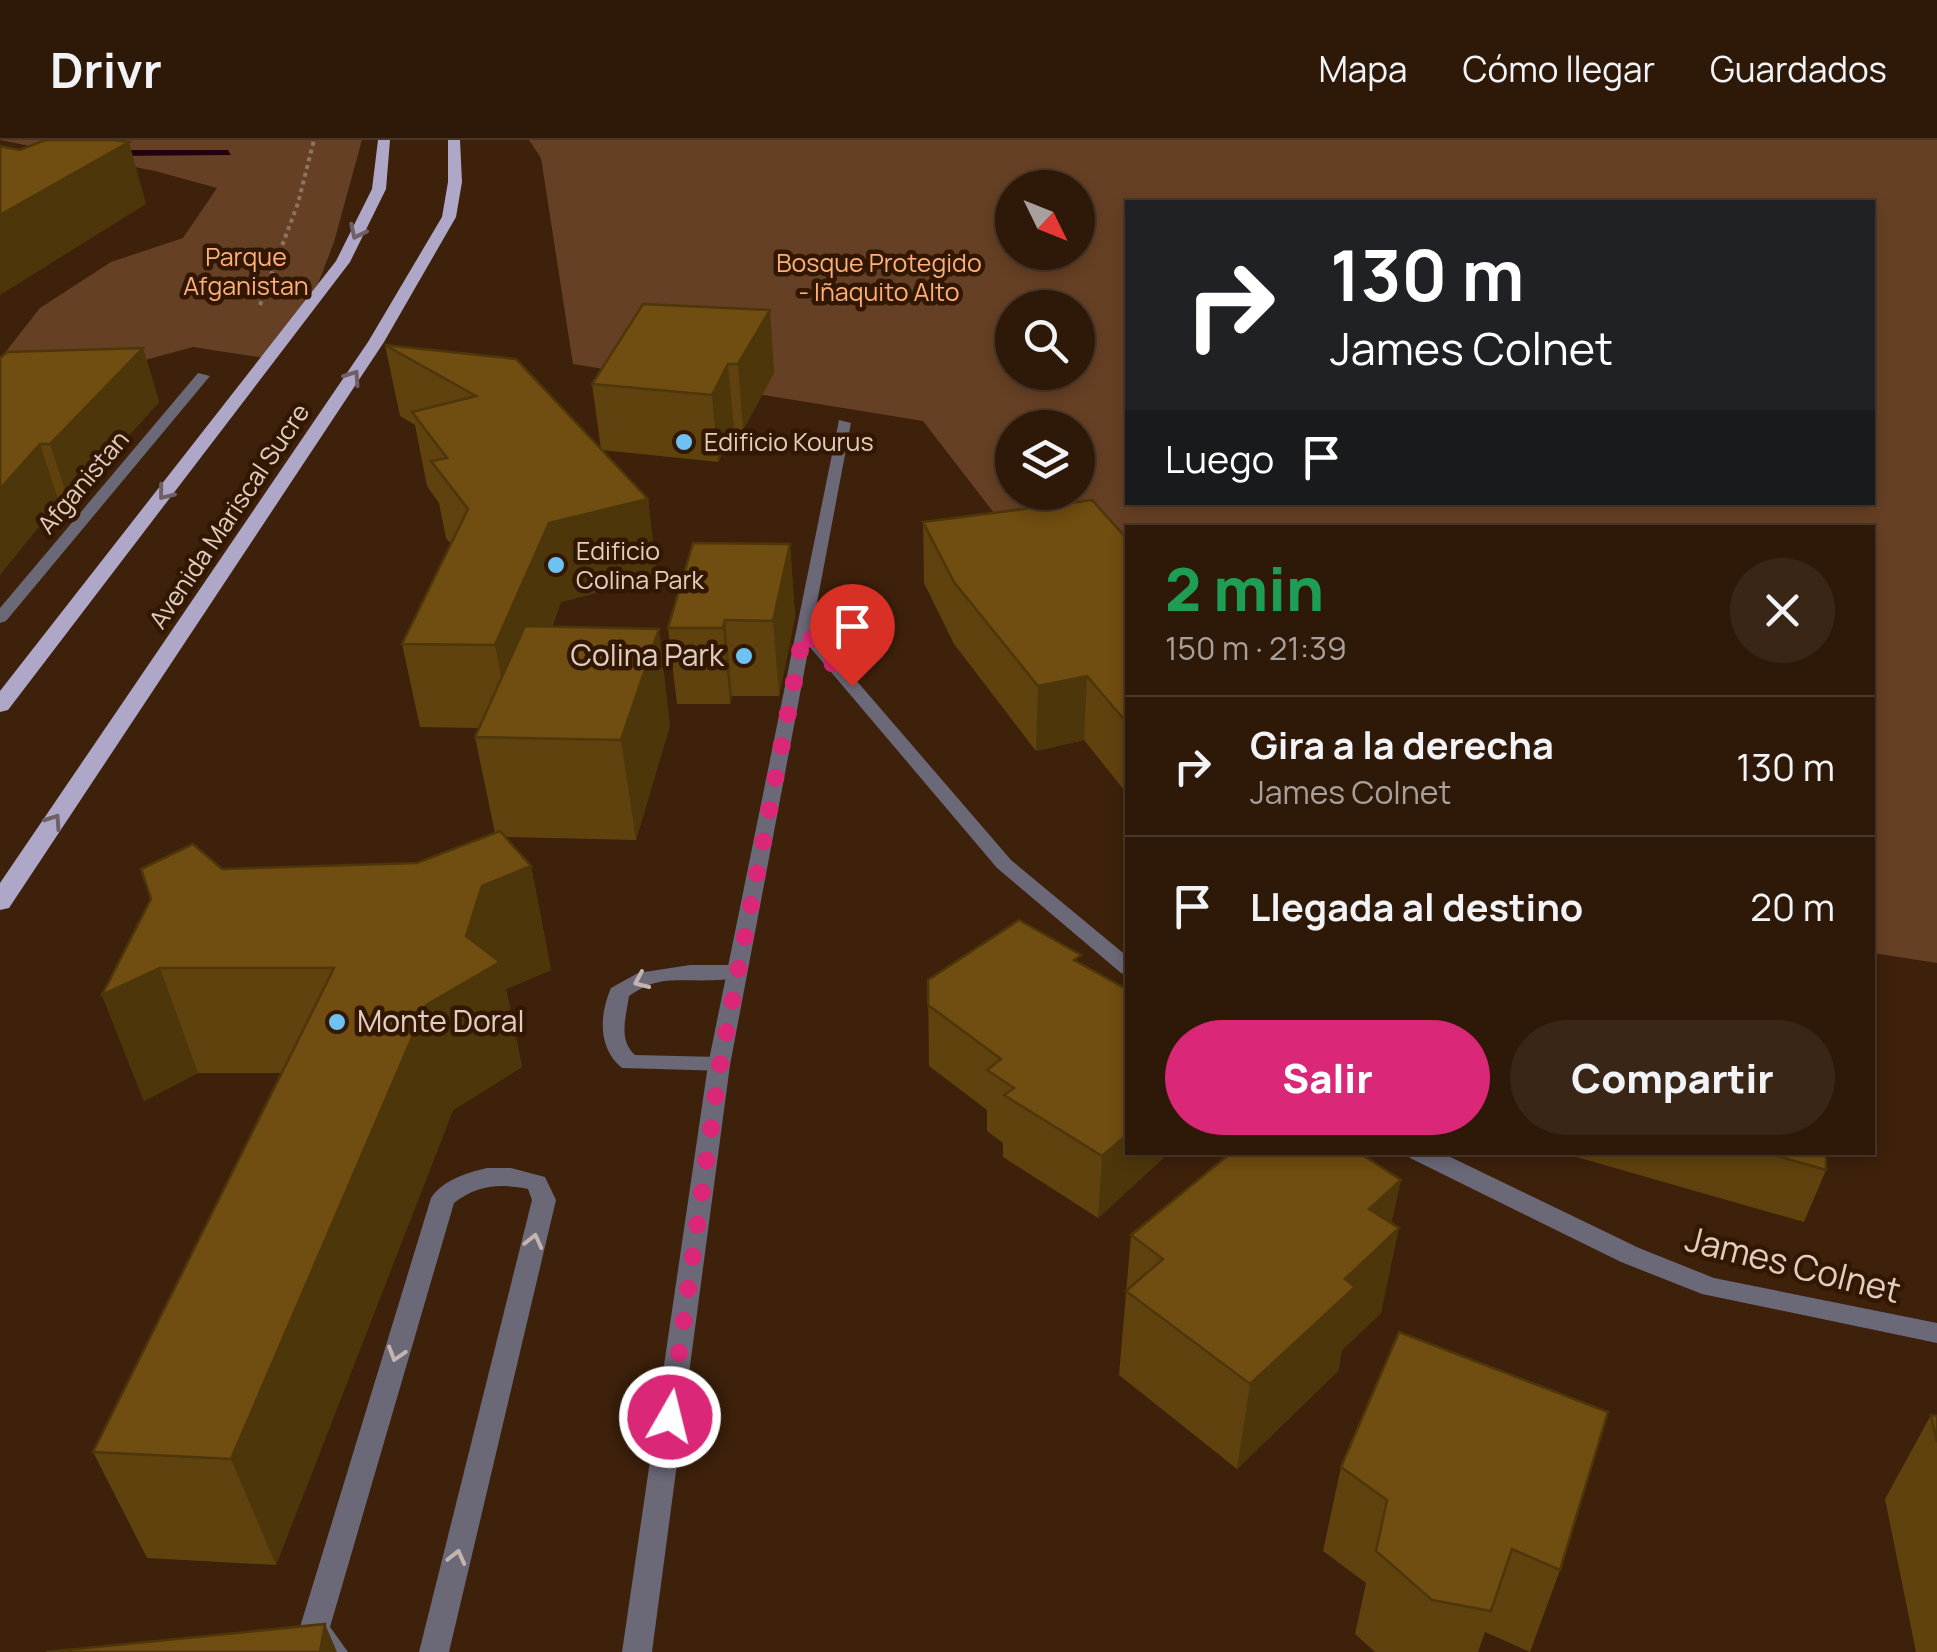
<!DOCTYPE html>
<html lang="es">
<head>
<meta charset="utf-8">
<style>
  :root { --surface:#2e1908; --page:#3a2616; --text:#f1f3f6; --muted:#a7a09c; --line:#493829; --accent:#db2777 }
  body { margin:0; font-family:Manrope,sans-serif; background:var(--page); color:var(--text); height:100vh; display:flex; flex-direction:column; font-size:38px; white-space:nowrap }
  * { box-sizing:border-box; margin:0 }
  p { font-size:32px; color:var(--muted) }
  .icon { flex:none; width:55px; height:55px; fill:none; stroke:currentColor; stroke-width:2; stroke-linecap:round; stroke-linejoin:round }
  .map { position:relative; flex:1; overflow:hidden }
  .drawer { position:absolute; left:1125px; top:385px; width:750px; height:630px; display:flex; flex-direction:column; background:var(--surface); border-radius:0px; box-shadow:0 5px 15px #0003,0 0 0 2px var(--line) }
  .drawer>* { flex:none }
  .guide { position:absolute; left:1125px; top:60px; width:750px; height:305px; border-radius:0px; box-shadow:0 5px 15px #0003,0 0 0 2px var(--line); background:#202124; color:#fff; overflow:hidden }
  .needle { width:65px; rotate:133deg }
  .controls { position:absolute; left:995px; top:30px; display:grid; gap:20px }
  .controls a { display:grid; place-items:center; width:100px; height:100px; border-radius:50%; background:var(--surface); box-shadow:0 5px 15px #0003,0 0 0 2px var(--line); font-size:50px }
  .pin { position:absolute; display:grid; place-items:center; width:85px; height:85px; color:#fff; margin:-102px -42px; border-radius:50% 50% 50% 0; rotate:-45deg; box-shadow:0 0 10px #0007 }
  .pin .icon { rotate:45deg }
  .me { position:absolute; width:110px; margin:-55px; rotate:8deg; stroke-linejoin:round; filter:drop-shadow(0 0 8px #0008) }
  .turn { display:flex; align-items:center; gap:35px; height:210px; padding:0 40px; font-size:45px }
  .turn .icon { width:130px; height:130px; stroke-width:2.5 }
  .turn b { display:block; font-size:70px; line-height:85px }
  .then { display:flex; align-items:center; height:95px; padding:0 40px; background:#0003; gap:20px; font-size:38px }
  .round { display:grid; place-items:center; flex:none; width:105px; height:105px; border-radius:52px; background:var(--page) }
  .summary { display:flex; align-items:center; justify-content:space-between; height:170px; padding:0 40px }
  h1 { font-size:60px; font-weight:800; line-height:75px; color:#1e9e55 }
  .primary-button { display:flex; gap:20px; margin-top:auto; padding:20px 40px }
  .primary-button a { flex:1; height:115px; border-radius:60px; background:var(--accent); color:#fff; font-size:40px; font-weight:800; line-height:115px; text-align:center }
  .primary-button a+a { background:var(--page); color:var(--text) }
  ul { padding:0; list-style:none }
  li { display:flex; align-items:center; gap:30px; height:140px; padding:0 40px; border-top:2px solid var(--line) }
  li div { flex:1 }
  li b { display:block; font-size:38px }
  li em { font-style:normal }
  header { display:flex; align-items:center; gap:60px; box-sizing:border-box; height:140px; padding:0 50px; background:var(--surface); border-bottom:2px solid var(--line) }
  header strong { font-size:48px }
  nav { display:flex; gap:55px; margin-inline-start:auto; font-size:35px }
  .map>svg:first-child { display:block }
  .green { fill:#664024; fill-rule:evenodd }
  .lines { fill:none; stroke-linecap:round; stroke-linejoin:round }
  .stream { fill:#22000f; fill-rule:evenodd }
  .path { stroke:#8c7462; stroke-width:4; stroke-dasharray:4 4; stroke-linecap:butt }
  .service { fill:#6b6878; fill-rule:evenodd }
  .minor { fill:#6b6878; fill-rule:evenodd }
  .primary { fill:#aea7c7; fill-rule:evenodd }
  .wall { fill:#60420e }
  .shaded-wall { fill:#4e360b }
  .building { fill:#704d10; stroke:#4e360b; stroke-width:2.5 }
  .oneway { stroke:#705f65 }
  .oneway2 { stroke:#c4b4af }
  .route { stroke:#db2777; stroke-width:18; stroke-dasharray:0 32.4 }
  .poi-dot { fill:#6dc2f3; stroke:#321703; stroke-width:4 }
  .labels { text-anchor:middle; stroke-width:9; stroke-linejoin:round; paint-order:stroke }
  .far-park-label { font-size:25px; fill:#ffb079; stroke:#321703 }
  .far-poi-label { font-size:25px; fill:#e1cec1; stroke:#321703; text-anchor:start }
  .far-street-label { font-size:25px; fill:#e1cec1; stroke:#321703 }
  .poi-label { font-size:30px; fill:#e1cec1; stroke:#321703; text-anchor:end }
  .near-street-label { font-size:35px; fill:#e1cec1; stroke:#321703 }
</style>
</head>
<body>
<header>
<strong>Drivr</strong>
<nav><a>Mapa</a><a>Cómo llegar</a><a>Guardados</a></nav>
</header>
<div class="map">
<svg width="1937" height="1512" viewBox="0 0 1937 1512">
  <rect width="100%" height="100%" fill="#3d210b"/>
  <path class="green" d="M0 0H362L334 102 308 170 265 218 193 207 112 229 0 219 40 168 111 122 183 98 217 48 155 31Z
    M529 0H1937V823L1873 813 1872 388H1128L1127 469 1042 435 923 281 573 224 541 18ZM1012 48H1078V112H1012ZM1128 62H1872V362H1128ZM1012 168H1078V232H1012ZM1012 288H1078V352H1012Z"/>
  <g class="lines">
    <path class="stream" d="M228 10 231 15 108 16 104 13 108 10Z"/>
    <path class="path" d="M260 165 298 63 314 0"/>
    <path class="service" d="M690 825H736L747 832C733 846 681 837 659 842 648 844 638 850 629 856 626 877 618 900 635 915L719 917 727 919 730 925 727 931 622 928C598 909 599 875 611 848L638 833Z
      M487 1028H511L545 1037 556 1060 449 1512H419L532 1060 528 1049C499 1043 477 1045 454 1063L330 1487 348 1512H310L300 1487 431 1058C443 1040 466 1033 487 1028Z"/>
    <path class="minor" d="M198 233 210 236 6 481 0 483V468Z
      M839 280 851 283 812 489 1011 720 1128 817V835L1121 833 997 728 809 506 730 925 652 1512H622L708 925Z
      M1407 1012H1440L1639 1108 1714 1138 1937 1183V1203L1702 1154 1621 1122 1410 1018Z"/>
    <path class="primary" d="M378 0H390L386 49 350 122 8 570 0 572V551L336 121 372 49Z
      M448 0H460L462 42 456 77 384 202 9 768 0 770V743L368 202 442 77 448 42Z"/>
  </g>
  <path class="wall" d="M770 170 774 233 743 290 734 289 718 322 602 310 648 359 657 437 561 462 552 487 670 585 636 700 505 697 531 726 551 830 506 849 522 927 453 970 276 1425 147 1418 93 1312 281 933H198L144 961 102 855 222 729 417 723 495 693 475 597 479 588 420 587 402 504 451 404 446 398 439 363 427 346 415 285 400 276 385 205 601 309 592 244Z
    M143 208 159 262 69 362H59L0 218Z
    M923 382 1128 400V655L1084 600 1036 611 954 504 924 443Z
    M790 404 795 477 779 556H732L730 564H677L668 488Z
    M1081 824 1128 1012H1170L1098 1078 1003 1017V1003L987 991V970L929 926 928 840Z
    M1559 1012H1826V1030L1804 1082Z
    M1392 1083 1381 1173 1342 1210 1338 1231 1237 1329 1119 1235 1131 1095Z
    M1931 1275 1937 1276V1512H1916L1885 1359Z
    M1341 1327 1560 1430 1530 1512 1485 1492 1478 1512H1375L1355 1494 1366 1443 1323 1411Z"/>
  <path class="shaded-wall" d="M129 2 146 64 0 155V75Z
    M770 170 774 233 743 290 738 224Z
    M143 208 159 262 69 362 50 304Z
    M728 224 734 289 718 322 712 255Z
    M40 304 59 362 0 435V349Z
    M648 359 657 437 561 462 511 588 495 505 549 383Z
    M790 404 795 477 779 556 773 481Z
    M725 480 732 556 730 564 723 488Z
    M659 489 670 585 636 700 621 600Z
    M1087 536 1084 600 1036 611 1038 546Z
    M531 726 551 830 506 849 522 927 453 970 276 1425 231 1319 426 865 466 796 482 746Z
    M160 828 198 933 144 961 102 855Z
    M1128 994V1012H1170L1098 1078 1102 1016Z
    M1401 1040 1388 1099 1399 1088 1381 1173 1342 1210 1338 1231 1237 1329 1250 1244 1345 1139 1369 1069Z
    M325 1484 337 1512H320Z"/>
  <path class="building" d="M45 0H114L129 2 0 75V6L20 10Z
    M643 164 770 170 738 224H728L712 255 592 244Z
    M385 205 516 219 648 359 549 383 495 505 402 504 468 369 431 321 447 318 412 272 476 256Z
    M143 208 50 304H40L0 349V218L7 212Z
    M1092 360 1128 400V584L1087 536 1038 546 954 442 923 382Z
    M693 403 790 404 773 481 725 480 723 488H668Z
    M525 486 659 489 621 600 475 597Z
    M500 691 531 726 482 746 466 796 500 822 426 865 231 1319 93 1312 334 828H160L102 855 151 759 141 729 193 704 222 729 417 723Z
    M1019 780 1081 815 1074 820 1128 850V994L1102 1016 1004 955 1014 948 987 930 1001 919 928 865V840Z
    M1232 1012H1358L1401 1040 1369 1069 1399 1088 1345 1139 1355 1147 1250 1244 1126 1151 1163 1119 1131 1095Z
    M1763 1012H1826V1030Z
    M1399 1192 1608 1272 1560 1430 1512 1409 1491 1471 1432 1460 1376 1411 1387 1360 1341 1327Z
    M1931 1275 1937 1276V1302Z
    M325 1484 320 1512H46Z"/>
  <defs><path id="oneway-chevron" d="M-2-3.5L2.5 0L-2 3.5" fill="none" stroke-width="1.6" stroke-linecap="round" stroke-linejoin="round" transform="scale(2.5)"/></defs>
  <g class="oneway">
    <use href="#oneway-chevron" transform="translate(357 92) rotate(116)"/>
    <use href="#oneway-chevron" transform="translate(353 237) rotate(-56)"/>
    <use href="#oneway-chevron" transform="translate(165 353) rotate(128)"/>
    <use href="#oneway-chevron" transform="translate(54 681) rotate(-56)"/>
  </g>
  <g class="oneway2">
    <use href="#oneway-chevron" transform="translate(641 841) rotate(156)"/>
    <use href="#oneway-chevron" transform="translate(534 1101) rotate(-76)"/>
    <use href="#oneway-chevron" transform="translate(396 1214) rotate(107)"/>
    <use href="#oneway-chevron" transform="translate(457 1417) rotate(-76)"/>
  </g>
  <g class="lines">
    <path class="route" d="M670 1277 720 925 804 490 852 546"/>
  </g>
  <g class="poi-dot">
    <circle cx="684" cy="302" r="10"/>
    <circle cx="556" cy="425" r="10"/>
    <circle cx="744" cy="516" r="10"/>
    <circle cx="337" cy="882" r="10"/>
  </g>
  <g class="labels">
    <g class="far-park-label">
      <text x="246" y="126">Parque<tspan x="246" dy="29">Afganistan</tspan></text>
      <text x="879" y="132">Bosque Protegido<tspan x="879" dy="29">- Iñaquito Alto</tspan></text>
    </g>
    <g class="far-poi-label">
      <text x="704" y="311">Edificio Kourus</text>
      <text x="576" y="420">Edificio<tspan x="576" dy="29">Colina Park</tspan></text>
    </g>
    <g class="far-street-label">
      <text transform="translate(83 342) rotate(-50)" y="9">Afganistan</text>
      <text transform="translate(229 376) rotate(-56)" y="9">Avenida Mariscal Sucre</text>
    </g>
    <g class="poi-label">
      <text x="724" y="526">Colina Park</text>
      <text x="357" y="892" text-anchor="start">Monte Doral</text>
    </g>
    <g class="near-street-label">
      <text transform="translate(1793 1125) rotate(14)" y="12">James Colnet</text>
    </g>
  </g>
</svg>
<div class="controls">
<a><svg class="needle" viewBox="-14 -14 28 28"><path d="M0-13l5 13h-10z" fill="#e53935"/><path d="M0 13l5-13h-10z" fill="#a7a09c"/></svg></a>
<a><svg class="icon" aria-label="search" viewBox="0 0 24 24"><circle cx="10" cy="10" r="6"/><path d="M15 15l6 6"/></svg></a>
<a><svg class="icon" aria-label="layers" viewBox="0 0 24 24"><path d="M12 4l9 5-9 5-9-5zM3 14l9 5 9-5"/></svg></a>
</div>
<div class="pin" style="left:852px;top:546px;background:#d93025"><svg class="icon" aria-label="arrive" viewBox="0 0 24 24"><path d="M6 21V4h12l-3 4 3 4H6"/></svg></div>
<svg class="me" style="left:670px;top:1277px" viewBox="-20 -20 40 40"><circle r="17" fill="#db2777" stroke="#fff" stroke-width="3"/><path d="M0-11L8 9 0 5-8 9z" fill="#fff"/></svg>
<div class="guide">
<div class="turn"><svg class="icon" aria-label="right" viewBox="0 0 24 24"><path d="M7 20v-9h11M14 6l5 5-5 5"/></svg><div><b>130 m</b>James Colnet</div></div>
<div class="then">Luego<svg class="icon" aria-label="arrive" viewBox="0 0 24 24"><path d="M6 21V4h12l-3 4 3 4H6"/></svg></div>
</div>
<section class="drawer">
<div class="summary"><div><h1>2 min</h1><p>150 m · 21:39</p></div><a class="round"><svg class="icon" aria-label="close" viewBox="0 0 24 24"><path d="M6 6l12 12M18 6L6 18"/></svg></a></div>
<ul>
<li><svg class="icon" aria-label="right" viewBox="0 0 24 24"><path d="M7 20v-9h11M14 6l5 5-5 5"/></svg><div><b>Gira a la derecha</b><p>James Colnet</p></div><em>130 m</em></li>
<li><svg class="icon" aria-label="arrive" viewBox="0 0 24 24"><path d="M6 21V4h12l-3 4 3 4H6"/></svg><div><b>Llegada al destino</b></div><em>20 m</em></li>
</ul>
<div class="primary-button"><a>Salir</a><a>Compartir</a></div>
</section>
</div>
</body>
</html>
